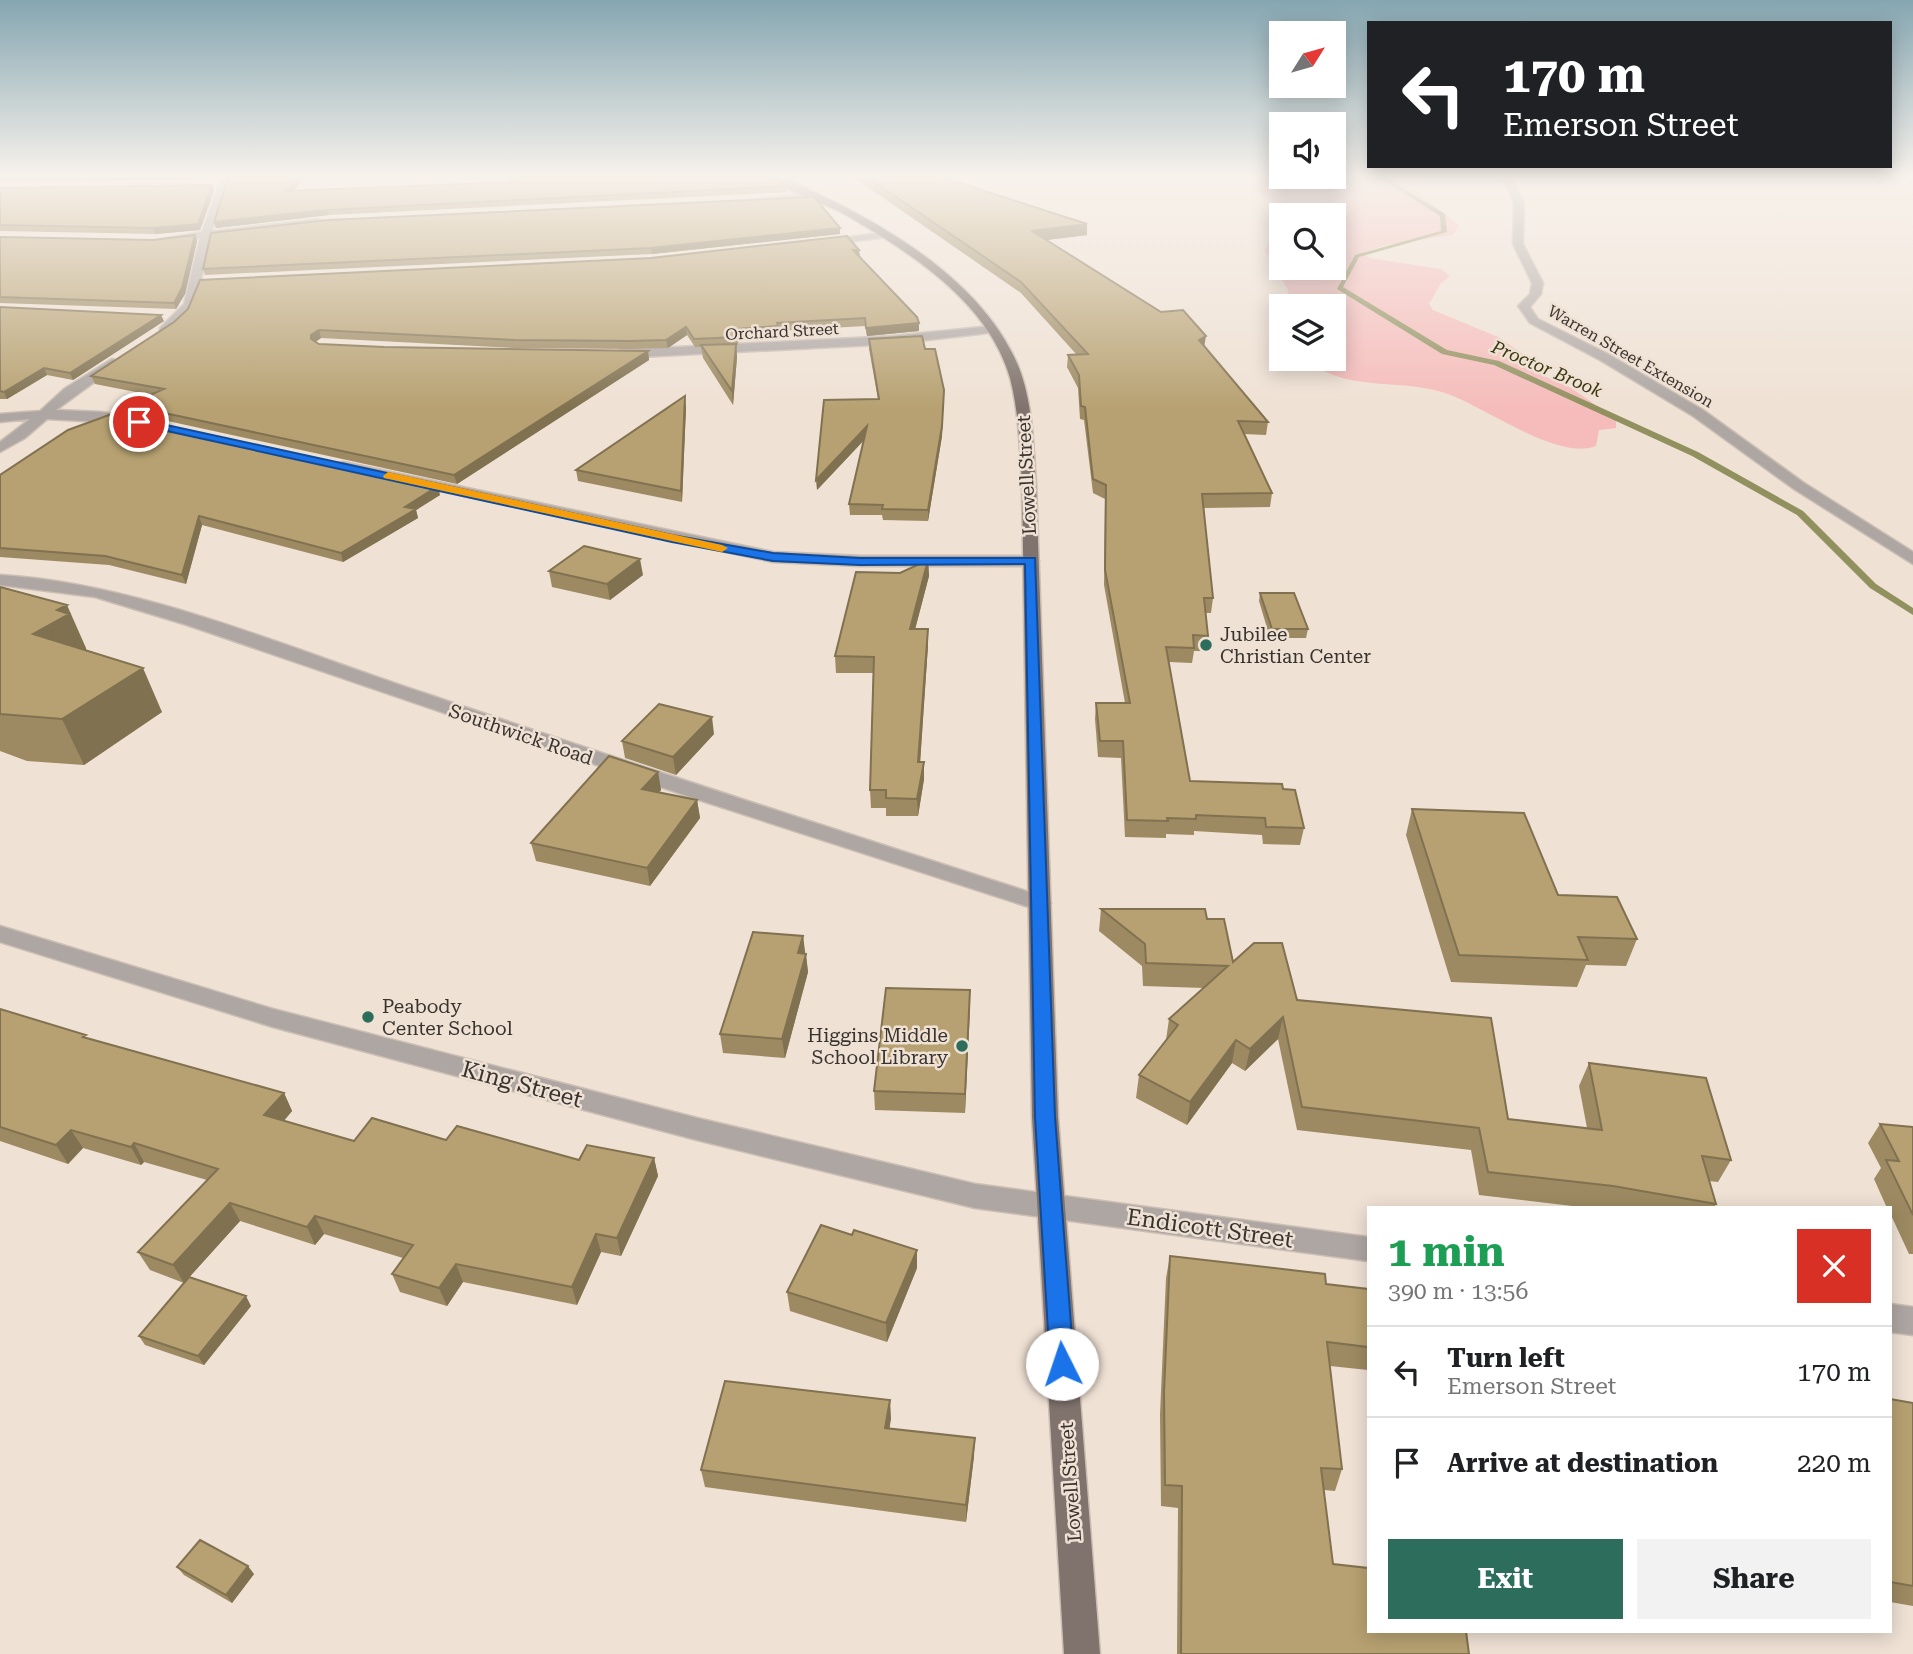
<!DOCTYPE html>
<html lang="en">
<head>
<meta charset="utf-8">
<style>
  :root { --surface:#fff; --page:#f2f2f2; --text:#202124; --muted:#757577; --line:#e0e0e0; --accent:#2c6d5c }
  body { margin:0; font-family:"Roboto Serif",serif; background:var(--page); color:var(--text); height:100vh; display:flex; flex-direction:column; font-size:26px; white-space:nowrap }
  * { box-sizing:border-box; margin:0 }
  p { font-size:23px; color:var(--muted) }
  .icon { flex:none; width:38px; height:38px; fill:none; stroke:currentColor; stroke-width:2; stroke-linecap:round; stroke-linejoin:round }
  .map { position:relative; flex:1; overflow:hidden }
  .drawer { position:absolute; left:1367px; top:1206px; width:525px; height:427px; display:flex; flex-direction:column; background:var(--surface); border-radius:0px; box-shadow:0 4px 18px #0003 }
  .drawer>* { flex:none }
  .top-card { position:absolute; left:1367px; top:21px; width:525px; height:147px; border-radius:0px; box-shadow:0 4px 18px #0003; background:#202124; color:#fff; overflow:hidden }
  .needle { width:46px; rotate:53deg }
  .fabs { position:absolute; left:1269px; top:21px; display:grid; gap:14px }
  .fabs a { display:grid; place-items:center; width:77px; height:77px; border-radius:0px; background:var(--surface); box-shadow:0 4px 18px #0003; font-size:35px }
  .pin { position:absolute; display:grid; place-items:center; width:60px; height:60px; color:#fff; margin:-30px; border:4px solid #fff; border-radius:50%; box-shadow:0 2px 7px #0007 }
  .me { position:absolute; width:77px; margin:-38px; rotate:356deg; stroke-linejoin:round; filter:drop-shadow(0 0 5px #0008) }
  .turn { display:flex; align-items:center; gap:24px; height:147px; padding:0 21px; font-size:32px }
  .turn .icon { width:91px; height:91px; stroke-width:2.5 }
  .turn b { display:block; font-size:49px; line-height:60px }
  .round { display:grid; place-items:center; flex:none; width:74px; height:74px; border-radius:0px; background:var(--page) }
  .overview { display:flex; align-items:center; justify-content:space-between; height:119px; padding:0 21px }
  h1 { font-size:42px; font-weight:700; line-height:52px; color:#1e9e55 }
  .cta { display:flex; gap:14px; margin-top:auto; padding:14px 21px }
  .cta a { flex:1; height:80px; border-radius:0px; background:var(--accent); color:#fff; font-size:28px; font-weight:700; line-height:80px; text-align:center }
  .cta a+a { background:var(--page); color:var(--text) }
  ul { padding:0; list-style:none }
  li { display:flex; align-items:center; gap:21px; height:91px; padding:0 21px; border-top:2px solid var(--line) }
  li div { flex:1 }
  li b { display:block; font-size:26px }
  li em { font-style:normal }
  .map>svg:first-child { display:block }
  .green { fill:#f5bcbb; fill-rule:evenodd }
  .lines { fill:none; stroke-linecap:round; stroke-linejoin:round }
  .stream { fill:#91905f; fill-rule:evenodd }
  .minor-casing { stroke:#cbbeb3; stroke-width:3 }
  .major-casing { stroke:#cbbeb3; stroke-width:3 }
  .minor { fill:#aea6a3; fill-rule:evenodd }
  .major { fill:#80726d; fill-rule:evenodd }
  .wall { fill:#9d8a62 }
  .shaded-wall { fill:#807150 }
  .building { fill:#b7a172; stroke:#807150; stroke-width:2 }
  .route { fill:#1a73e8; stroke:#114b97; stroke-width:2 }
  .slow { fill:#f59e0b }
  .poi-dot { fill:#2c6d5c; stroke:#efe1d4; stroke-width:2.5 }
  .labels { text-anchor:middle; stroke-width:5; stroke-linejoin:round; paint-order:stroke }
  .far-street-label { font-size:16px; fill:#39332f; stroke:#efe1d4 }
  .far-water-label { font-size:18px; font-style:italic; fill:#38370e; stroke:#efe1d4 }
  .street-label { font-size:19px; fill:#39332f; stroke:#efe1d4 }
  .poi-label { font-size:19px; fill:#39332f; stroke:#efe1d4; text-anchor:start }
  .near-street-label { font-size:23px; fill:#39332f; stroke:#efe1d4 }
</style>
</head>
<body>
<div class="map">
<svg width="1913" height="1654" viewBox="0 0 1913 1654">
  <rect width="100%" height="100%" fill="#efe1d4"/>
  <path class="green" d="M1263 177H1389L1419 192 1459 226 1453 235 1386 245 1364 252 1369 258 1441 269 1450 276 1441 283 1429 304 1433 310 1498 337 1532 360 1544 376 1571 388 1616 419V428L1599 430 1596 446C1558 461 1485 407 1448 394 1403 378 1354 392 1313 365L1315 359H1334V306H1290L1288 290 1265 251 1280 214 1276 203 1257 192 1249 184ZM1281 215H1334V268H1281Z"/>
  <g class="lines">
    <path class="stream" d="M1378 177H1385L1445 214 1447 232 1359 257 1343 287 1447 350 1499 361 1698 452 1803 511 1876 584 1913 608V615L1870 588 1797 515 1692 456 1494 365 1442 354 1337 289 1355 255 1441 231 1440 216Z"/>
    <defs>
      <path id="minor" d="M222 177H230L212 231 319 219 324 222 211 237 195 305 168 334H160V328L184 304 200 238 167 242 162 239 202 232Z
        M1503 177H1511L1524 204 1523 244 1543 283 1541 294 1530 307 1538 319 1608 354 1703 410 1804 483 1913 552V564L1794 489 1693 416 1600 360 1530 323 1518 306 1530 294 1532 283 1513 244 1514 204Z
        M814 193 817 198 739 205 734 202Z
        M885 232 889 237 821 245 816 242Z
        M992 326 998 330 996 332 893 344 620 358 614 354 620 350 893 336Z
        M112 359 122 362 56 410 101 412 139 418V424L47 419 25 438 0 452V442L30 419 0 422V414L40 411 64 389Z
        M343 462 773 552 860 556H1031L1039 561 1031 566H860L773 562 338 469V463Z
        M0 575C139 583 291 649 424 693 631 764 839 831 1048 898L1051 903 1048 908H1032L693 798 187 625 95 597 0 585Z
        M0 926 273 1009 697 1118 975 1184 1368 1237V1261L975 1208 697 1140 273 1027 0 942Z
        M1890 1304 1913 1307V1335L1890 1332Z"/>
      <path id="major" d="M768 177C789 177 808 189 827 198 900 234 983 286 1017 363 1033 400 1033 444 1036 484L1058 1117 1100 1654H1064L1032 1117 1022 484C1020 449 1019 413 1010 378 988 301 909 252 844 214 820 201 788 193 768 177Z"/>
    </defs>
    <use href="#minor" class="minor-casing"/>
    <use href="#major" class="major-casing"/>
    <use href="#minor" class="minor"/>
    <use href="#major" class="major"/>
  </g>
  <path class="wall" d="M0 177H219L218 179 0 182Z
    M507 177H772L787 186V192L329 215 216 228 214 222 294 191 512 182Z
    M778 177H793L794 179Z
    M853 177H941L1087 224V235L1046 240 1205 347 1268 422 1266 435 1244 434 1272 493 1270 507 1204 508 1213 598 1211 613H1205L1208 636 1206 651H1194L1192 663 1169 662 1190 781 1283 789 1304 828 1300 845 1263 844 1262 835 1194 831V835L1166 834V838L1125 837 1121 758 1098 757 1095 719 1096 703H1125L1104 585 1105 499 1093 493 1084 420 1080 419 1078 388 1067 367 1068 355H1077L1021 293Z
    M212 185 214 191 200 230 155 234 0 231V188Z
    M840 234 652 254 205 275 203 269Z
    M195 235 197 241 185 294 176 309 0 303V237L153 240Z
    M859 250V257L919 323V331L867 336 865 326 778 331V334L739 337 738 345H736L737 357 733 405 703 358 701 347H695L687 335 668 348 632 349 515 348 321 338 315 342 319 344 384 347 648 351 649 360 457 484 131 413 127 405 151 395 95 384 91 376 174 322Z
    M0 307 164 321 73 380 47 375 7 399H0Z
    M869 339 925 349 944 390 942 436 928 521 883 520 882 515H850L849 504 864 440 817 490 878 399 869 349Z
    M686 407 682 502 578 481 576 470Z
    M0 475 440 495 416 510 418 518 343 562 202 525 186 584 109 565 0 557Z
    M928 560 929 576 915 629 928 645 920 762 924 779 918 816H886V808H871L870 790 873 673H836L835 656 900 573Z
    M549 571 643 575 610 600 552 587Z
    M0 587 86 648V650L162 712 84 765 27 761 0 751Z
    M1260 593 1308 629 1306 638H1270L1259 601Z
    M714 734 676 775 625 758 622 741Z
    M658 772 661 790 658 793 697 800 700 818 650 886 536 861 531 843Z
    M1412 809 1558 895 1637 939 1626 966 1586 965 1577 987 1451 982 1406 835Z
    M1101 909 1207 919 1233 962 1508 1119 1587 1128 1579 1086 1589 1063 1731 1160 1718 1182 1709 1181 1716 1204 1714 1208H1589L1479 1195 1471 1150 1297 1130 1278 1039 1245 1071 1232 1063 1187 1125 1136 1098 1139 1075 1166 1040 1169 1019 1204 988 1143 986 1142 966 1099 931Z
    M803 936 808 972 785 1058 723 1053 720 1034Z
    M970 990 965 1113 875 1110 874 1091Z
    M0 1009 87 1038 284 1093 292 1111 284 1121 354 1141 446 1140 579 1160 654 1158 658 1176 621 1256 601 1252 577 1305 463 1282 447 1306 400 1292 392 1274 403 1258 324 1234 315 1245 240 1221 184 1283 150 1270 138 1252 207 1180 144 1162 141 1165 83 1148 68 1164 0 1141Z
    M1880 1124 1913 1127V1254H1909L1890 1213V1208H1887L1874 1179 1881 1168 1868 1143Z
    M1170 1256 1326 1284 1368 1289V1370L1330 1366 1342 1469 1335 1491 1324 1490 1333 1564 1469 1654H1177L1178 1508 1161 1506 1160 1414 1166 1278Z
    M917 1268 887 1342 790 1311 787 1292Z
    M251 1306 204 1365 145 1345 139 1336Z
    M1890 1399 1913 1403V1606L1890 1602Z
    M891 1418 889 1428 974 1456 966 1522 705 1487 701 1470Z
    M177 1567 254 1574 232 1603 184 1575Z"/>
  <path class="shaded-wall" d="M300 177H307L289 196 287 191Z
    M212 185 214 191 200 230 155 234 153 228Z
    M327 210 329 215 216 228 214 222Z
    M1087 224V235L1031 242 1032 231Z
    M840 228V234L652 254 651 248Z
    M195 235 197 241 185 294 176 309 174 303Z
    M853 250H859L860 257 853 258Z
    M161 315 164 321 73 380 70 373Z
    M919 323V331L867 336 866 328Z
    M686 327 687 335 668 348 666 340Z
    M319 330 321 338 314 343 311 339V335Z
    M1206 336 1204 348 1199 340Z
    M736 344 737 357 733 405 732 391Z
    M648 351 649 360 457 484 454 475Z
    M44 368 47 375 7 399 4 392Z
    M944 390 942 436 928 521V510Z
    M685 396 686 407 682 502 681 491Z
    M867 426 868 436 817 490 816 480Z
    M438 486 440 495 416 510 418 518 343 562 341 553 405 507Z
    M199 516 202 525 186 584 182 575Z
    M640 559 643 575 610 600 607 584Z
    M928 560 929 576 911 645 910 629Z
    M67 605 86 648V649L89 657 33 634 57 610Z
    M928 629V645L919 779 918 762Z
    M143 668 162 712 84 765 62 719Z
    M712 717 714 734 676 775 673 757Z
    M924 762V779L918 816 917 799Z
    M658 772 661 790 645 807 642 789Z
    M697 800 700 818 650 886 647 868Z
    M803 936 805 955 798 953Z
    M806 954 808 972 785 1058 782 1039Z
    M970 990V1009L965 1113V1094Z
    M1283 1017 1278 1039 1245 1071 1250 1049Z
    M1236 1040 1232 1063 1187 1125 1190 1102Z
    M284 1093 292 1111 273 1133 264 1115Z
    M71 1130 83 1148 68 1164 56 1145Z
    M134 1143 144 1162 141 1165 131 1147Z
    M654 1158 658 1176 621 1256 617 1238Z
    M230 1203 240 1221 184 1283 173 1265Z
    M315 1216 324 1234 315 1245 307 1227Z
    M596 1234 601 1252 577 1305 572 1287Z
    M917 1250V1268L887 1342 886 1323Z
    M456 1264 463 1282 447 1306 439 1288Z
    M246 1296 251 1306 204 1365 198 1356Z
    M890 1400 891 1418 887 1446 885 1428Z
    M975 1438 974 1456 966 1522V1505Z
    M248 1566 254 1574 232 1603 226 1595Z"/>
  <path class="building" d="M229 177H300L287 191 516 182 511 177H772L787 186 327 210 214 222Z
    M867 177H941L1087 224 1032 231 1161 312 1183 310 1206 336 1199 340 1268 422 1238 421 1272 493 1202 494 1213 598H1204L1208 636 1193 635 1194 648 1166 647 1190 781 1282 784 1283 789 1295 790 1304 828 1266 827 1265 818 1196 815V819L1167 818 1168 821 1127 820 1123 741H1100L1096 703H1130L1105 570 1106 485 1093 479 1085 407 1081 406 1079 375 1068 355 1088 354 1021 282Z
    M212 185 198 224 153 228 0 225V188Z
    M814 197 840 228 651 248 203 269 211 233 328 220Z
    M195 235 182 288 174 303 0 297V237L153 240Z
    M847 236 859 250H853L917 317 919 323 866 328 865 318 777 323 778 326 738 329V337L694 339 686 327 666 340 630 341 514 340 319 330 311 335V339L319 344 384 347 648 351 454 475 127 405 164 389 91 376 174 322 188 309 200 280 651 258Z
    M0 307 161 315 70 373 44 368 4 392 0 391Z
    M922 336 925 349H935L944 390 942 426 928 510 882 509 883 505 849 504 867 426 816 480 824 400 879 399 869 339Z
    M736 344 732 391 701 345Z
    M685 396 681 491 576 470Z
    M109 415 438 486 405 507 416 509 341 553 199 516 182 575 105 556 0 548V475L68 430Z
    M584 546 640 559 607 584 549 571Z
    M928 560 910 629H928L918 762H924L917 799 886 798V790H870L874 657 835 656 856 572 900 573Z
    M0 587 67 605 57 610 69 614 33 634 143 668 62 719 0 714Z
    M1260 593H1294L1308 629H1272Z
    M659 704 712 717 673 757 622 741Z
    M609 756 658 772 642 789 697 800 647 868 531 843Z
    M1412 809 1524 813 1558 895 1617 897 1637 939 1578 937 1588 960 1459 955Z
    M1101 909H1205L1207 919H1224L1233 962 1254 943H1282L1297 1000 1491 1018 1508 1119 1602 1130 1589 1063 1706 1078 1731 1160 1702 1156 1716 1204 1613 1186 1488 1172 1479 1128 1302 1107 1283 1017 1250 1049 1236 1040 1190 1102 1139 1075 1178 1025 1169 1019 1228 966 1146 963 1145 944Z
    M753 932 803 936 798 953 806 954 782 1039 720 1034Z
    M886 988 970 990 965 1094 874 1091Z
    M0 1009 86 1035 83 1037 284 1093 264 1115 354 1141 372 1118 446 1140 457 1126 579 1160 587 1145 654 1158 617 1238 596 1234 572 1287 456 1264 439 1288 392 1274 413 1245 315 1216 307 1227 230 1203 173 1265 138 1252 218 1169 134 1143 131 1147 71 1130 56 1145 0 1127Z
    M1880 1124 1913 1127V1215L1886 1160 1899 1161Z
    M821 1225 852 1235 854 1230 917 1250 886 1323 787 1292Z
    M1170 1256 1325 1274 1326 1284 1368 1289V1347L1327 1342 1342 1469 1321 1468 1333 1564 1368 1568V1631H1466L1469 1654H1181L1182 1486 1165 1485 1164 1392Z
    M189 1277 246 1296 198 1356 139 1336Z
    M725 1381 890 1400 885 1428 975 1438 966 1505 701 1470Z
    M1890 1399 1913 1403V1586L1890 1582Z
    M200 1540 248 1566 226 1595 177 1567Z"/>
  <linearGradient id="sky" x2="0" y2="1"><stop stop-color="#85a6b1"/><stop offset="0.43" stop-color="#f8f2ec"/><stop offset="1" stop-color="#f8f2ec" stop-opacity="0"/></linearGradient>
  <rect width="1913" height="409" fill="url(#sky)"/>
  <path class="route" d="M139 419 672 535 773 553 860 558H1035L1055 1117 1074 1364 1070 1372 1062 1375 1054 1372 1050 1364 1035 1117 1025 564 860 565 773 561 672 542 135 424 133 422Z"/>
  <path class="slow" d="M388 472 722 545 728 548 722 552 384 478 383 476Z"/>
  <g class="poi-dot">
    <circle cx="1206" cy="645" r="7"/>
    <circle cx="368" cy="1017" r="7"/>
    <circle cx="962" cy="1046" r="7"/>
  </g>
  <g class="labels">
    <g class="far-street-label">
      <text transform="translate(782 331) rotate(-3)" y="6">Orchard Street</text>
      <text transform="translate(1631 356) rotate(30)" y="6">Warren Street Extension</text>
    </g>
    <g class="far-water-label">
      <text transform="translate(1547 369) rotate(23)" y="6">Proctor Brook</text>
    </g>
    <g class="street-label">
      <text transform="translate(1026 475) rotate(-93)" y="7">Lowell Street</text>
      <text transform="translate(521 734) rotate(19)" y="7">Southwick Road</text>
      <text transform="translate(1070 1482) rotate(-94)" y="7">Lowell Street</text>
    </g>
    <g class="poi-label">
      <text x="1220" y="641">Jubilee<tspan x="1220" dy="22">Christian Center</tspan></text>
      <text x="382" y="1013">Peabody<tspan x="382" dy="22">Center School</tspan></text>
      <text x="948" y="1042" text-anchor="end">Higgins Middle<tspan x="948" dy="22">School Library</tspan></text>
    </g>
    <g class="near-street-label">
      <text transform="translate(522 1084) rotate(15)" y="8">King Street</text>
      <text transform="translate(1210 1228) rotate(8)" y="8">Endicott Street</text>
    </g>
  </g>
</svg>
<div class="fabs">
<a><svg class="needle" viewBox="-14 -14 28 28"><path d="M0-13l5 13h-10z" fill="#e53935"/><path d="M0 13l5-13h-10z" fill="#757577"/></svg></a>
<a><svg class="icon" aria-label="sound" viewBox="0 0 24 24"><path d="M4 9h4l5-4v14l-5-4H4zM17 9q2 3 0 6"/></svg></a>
<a><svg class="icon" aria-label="search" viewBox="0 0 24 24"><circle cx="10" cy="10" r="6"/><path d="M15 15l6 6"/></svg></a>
<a><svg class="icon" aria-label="layers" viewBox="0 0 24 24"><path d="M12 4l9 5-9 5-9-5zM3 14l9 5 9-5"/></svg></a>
</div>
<div class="pin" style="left:139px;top:422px;background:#d93025"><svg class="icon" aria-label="arrive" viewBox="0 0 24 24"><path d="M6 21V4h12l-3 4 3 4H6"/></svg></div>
<svg class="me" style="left:1062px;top:1364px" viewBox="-20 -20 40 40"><circle r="19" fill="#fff"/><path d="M0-13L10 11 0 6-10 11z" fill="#1a73e8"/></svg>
<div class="top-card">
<div class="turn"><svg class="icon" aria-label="left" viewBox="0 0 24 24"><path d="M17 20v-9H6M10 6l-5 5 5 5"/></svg><div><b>170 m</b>Emerson Street</div></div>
</div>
<section class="drawer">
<div class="overview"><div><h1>1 min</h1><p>390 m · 13:56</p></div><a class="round" style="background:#d93025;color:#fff"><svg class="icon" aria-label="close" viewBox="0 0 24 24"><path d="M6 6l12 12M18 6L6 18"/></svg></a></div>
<ul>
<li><svg class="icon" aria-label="left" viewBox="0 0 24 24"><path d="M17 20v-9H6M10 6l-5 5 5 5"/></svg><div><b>Turn left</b><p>Emerson Street</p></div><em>170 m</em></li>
<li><svg class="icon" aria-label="arrive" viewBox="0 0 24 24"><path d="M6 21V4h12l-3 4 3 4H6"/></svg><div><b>Arrive at destination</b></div><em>220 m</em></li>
</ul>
<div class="cta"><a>Exit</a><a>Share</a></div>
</section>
</div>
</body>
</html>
